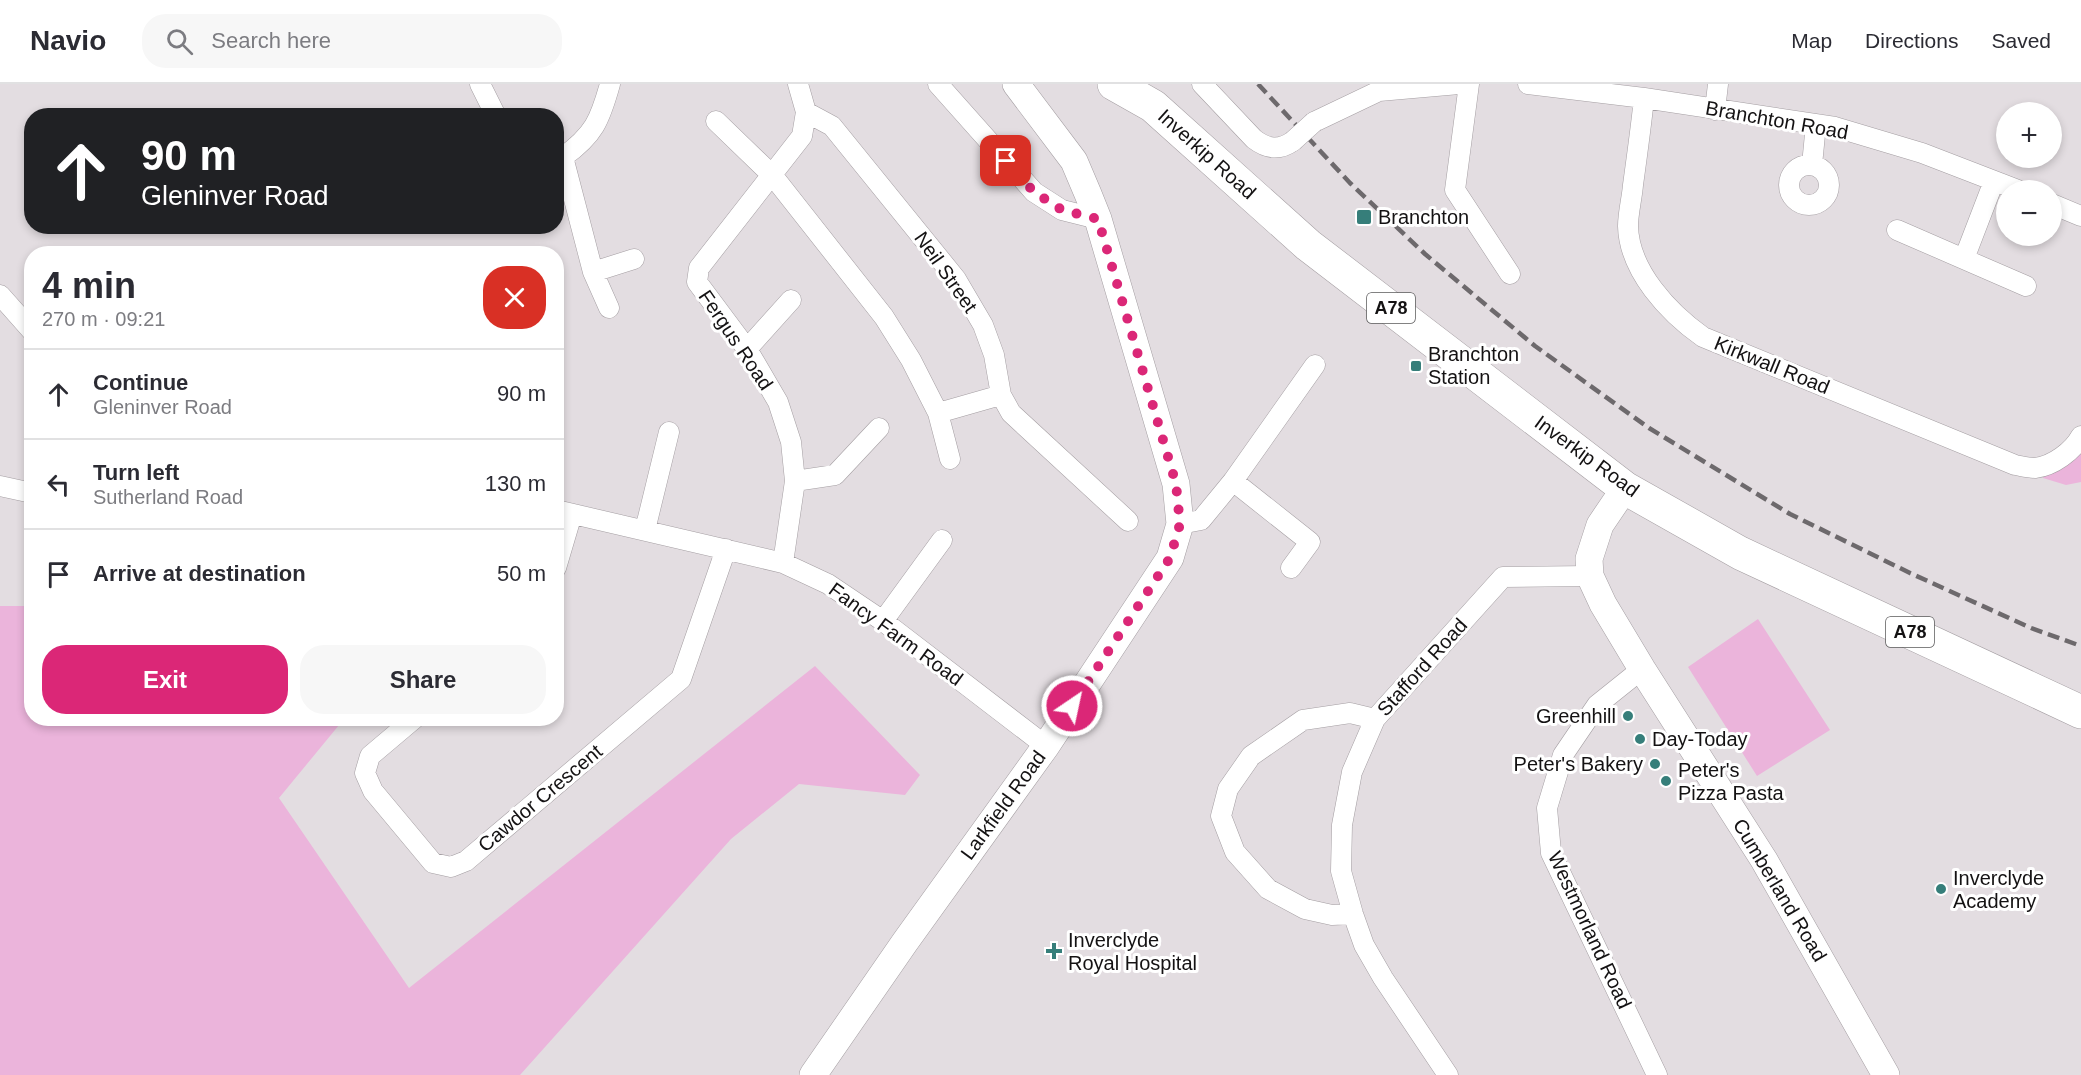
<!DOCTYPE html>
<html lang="en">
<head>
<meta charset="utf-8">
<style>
  :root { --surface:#fff; --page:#f7f7f7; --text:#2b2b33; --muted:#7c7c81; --line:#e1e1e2; --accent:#db2777 }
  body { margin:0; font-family:Arial,sans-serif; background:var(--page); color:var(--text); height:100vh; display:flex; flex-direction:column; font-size:22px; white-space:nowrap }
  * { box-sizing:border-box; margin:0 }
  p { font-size:20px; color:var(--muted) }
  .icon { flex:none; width:33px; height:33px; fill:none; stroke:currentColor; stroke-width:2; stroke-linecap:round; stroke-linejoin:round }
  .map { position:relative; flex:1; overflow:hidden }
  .sheet { position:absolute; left:24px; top:162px; width:540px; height:480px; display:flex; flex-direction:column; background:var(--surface); border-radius:24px; box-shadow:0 3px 9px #0003 }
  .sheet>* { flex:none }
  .banner { position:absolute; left:24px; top:24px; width:540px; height:126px; border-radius:24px; box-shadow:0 3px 9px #0003; background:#202124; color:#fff; overflow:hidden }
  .buttons { position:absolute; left:1996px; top:18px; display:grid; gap:12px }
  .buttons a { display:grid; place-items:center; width:66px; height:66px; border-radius:50%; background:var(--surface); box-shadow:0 3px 9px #0003; font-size:30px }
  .pin { position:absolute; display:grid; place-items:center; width:51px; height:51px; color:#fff; margin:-26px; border-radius:12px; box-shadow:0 3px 9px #0006 }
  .me { position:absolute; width:66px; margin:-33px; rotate:34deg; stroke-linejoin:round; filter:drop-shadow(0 0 4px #0008) }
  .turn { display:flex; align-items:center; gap:21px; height:126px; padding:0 18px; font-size:27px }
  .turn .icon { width:78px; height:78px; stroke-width:2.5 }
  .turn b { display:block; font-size:42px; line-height:51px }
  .round { display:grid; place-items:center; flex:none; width:63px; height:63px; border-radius:24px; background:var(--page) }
  .headline { display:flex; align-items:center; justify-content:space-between; height:102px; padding:0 18px }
  h1 { font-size:36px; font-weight:600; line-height:45px }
  .primary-button { display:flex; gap:12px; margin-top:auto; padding:12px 18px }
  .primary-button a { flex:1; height:69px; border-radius:24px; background:var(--accent); color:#fff; font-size:24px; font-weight:600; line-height:69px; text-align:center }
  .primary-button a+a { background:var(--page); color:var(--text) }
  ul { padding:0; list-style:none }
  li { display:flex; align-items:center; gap:18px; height:90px; padding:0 18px; border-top:2px solid var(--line) }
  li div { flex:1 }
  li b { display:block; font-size:22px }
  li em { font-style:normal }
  header { display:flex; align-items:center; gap:36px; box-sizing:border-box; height:84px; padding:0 30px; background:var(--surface); border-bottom:2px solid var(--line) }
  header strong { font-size:28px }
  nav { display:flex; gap:33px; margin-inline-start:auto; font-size:21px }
  .search { width:420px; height:54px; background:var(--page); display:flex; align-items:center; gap:15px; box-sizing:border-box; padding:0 21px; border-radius:24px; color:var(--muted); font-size:22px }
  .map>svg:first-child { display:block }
  .green { fill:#ebb4db }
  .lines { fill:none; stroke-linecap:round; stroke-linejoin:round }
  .street-casing { stroke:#a49ea2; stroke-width:21 }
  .secondary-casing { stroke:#a49ea2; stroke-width:28 }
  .highway-casing { stroke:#a49ea2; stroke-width:34 }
  .street { stroke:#fff; stroke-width:20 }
  .secondary { stroke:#fff; stroke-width:27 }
  .highway { stroke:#fff; stroke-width:33 }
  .rail { stroke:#6d696c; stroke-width:4.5; stroke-dasharray:12 6; stroke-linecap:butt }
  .street-bridge-casing { stroke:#a49ea2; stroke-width:21; stroke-linecap:butt }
  .street-bridge { stroke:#fff; stroke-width:20 }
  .route { stroke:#db2777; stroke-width:10; stroke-dasharray:0 18 }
  .poi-dot { fill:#367e7a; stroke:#fff; stroke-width:2 }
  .labels { text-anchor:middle; stroke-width:6; stroke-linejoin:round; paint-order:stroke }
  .shield { fill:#fff; stroke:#5a595a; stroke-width:1.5 }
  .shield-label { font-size:18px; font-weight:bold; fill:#141213 }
  .street-label { font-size:20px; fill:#141213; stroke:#fff }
  .poi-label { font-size:20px; fill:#141213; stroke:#fff; text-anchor:start }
</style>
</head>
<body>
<header>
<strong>Navio</strong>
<div class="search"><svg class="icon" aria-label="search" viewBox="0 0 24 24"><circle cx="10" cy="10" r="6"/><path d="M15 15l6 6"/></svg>Search here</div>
<nav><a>Map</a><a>Directions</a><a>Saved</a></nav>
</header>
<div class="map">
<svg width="2081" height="991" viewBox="0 0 2081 991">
  <rect width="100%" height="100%" fill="#e3dde1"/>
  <path class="green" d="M2081 370V398L2066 401 2043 394 2044 388Z
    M0 522H31L32 634 344 635 279 714 409 904 815 582 920 691 905 711 799 700 731 755 520 991H0Z
    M1758 535 1830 646 1757 692 1688 583Z"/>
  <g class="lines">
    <defs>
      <path id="street" d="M480 0 496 32
        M798 0 806 28 832 42 956 195 983 241 994 271 1001 311 1011 329 1128 437
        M938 0 1034 108 1062 126 1098 135
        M1202 0 1254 55C1267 65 1279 67 1293 57
        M1469 0 1455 106 1510 190
        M1528 0 1644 14 1835 43 1922 69 2018 106
        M1644 14C1641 43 1637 72 1633 101 1632 114 1628 129 1628 142 1629 187 1669 229 1703 253L2015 381C2021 382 2029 384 2035 384 2053 382 2073 367 2081 352
        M1715 26 1718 0
        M716 37 773 92 884 233 911 276 938 329 950 375
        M1314 38 1379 7 1459 0
        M556 72 563 73C594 51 600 36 610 0
        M563 73 593 188 609 224
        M1812 81 1816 40
        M1789 101a20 20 0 1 1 40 0a20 20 0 1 1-40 0Z
        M2052 120 2081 132
        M1897 146 2026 202
        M1964 175 1994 97
        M593 188 634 175
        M0 211 32 247
        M747 265 791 216
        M938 329 1001 311
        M795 397 835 391 879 344
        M1233 397 1310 458 1291 484
        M0 402 32 409
        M556 426 783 479 828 500 883 537 1046 662
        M1180 440 1201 436 1233 397 1315 281
        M645 446 669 348
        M783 479 795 397 791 358 778 318 747 265 697 198 699 184 802 52 806 28
        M556 484 572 430
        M883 537 942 456
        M1642 585 1597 621 1563 671 1547 724 1551 769 1657 991
        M415 634 370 672 365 689 373 707 433 779 451 783 466 777 681 595 726 465
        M1353 830 1332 831 1305 825 1268 805 1235 768 1221 732 1228 705 1251 672 1303 636 1350 629 1375 635
        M1448 991 1383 894 1364 861 1353 830 1341 787 1342 741 1352 688 1375 635 1503 493 1590 492"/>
      <path id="secondary" d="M1625 404 1600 441 1589 475 1590 492 1603 520 1642 585 1764 776 1886 991
        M813 991 905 858 1046 662 1170 474 1180 440 1176 400 1098 135 1088 110 1074 77 1016 0"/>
      <path id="highway" d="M1114 0 1153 22 1308 161 1625 404 1740 469 2081 628"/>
    </defs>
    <use href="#street" class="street-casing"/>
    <use href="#secondary" class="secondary-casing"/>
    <use href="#highway" class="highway-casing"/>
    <use href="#street" class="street"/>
    <use href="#secondary" class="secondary"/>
    <use href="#highway" class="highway"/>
    <path class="rail" d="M1258 0 1350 99 1425 170 1535 262 1649 344 1790 430 1910 489 2031 544 2081 562"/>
    <defs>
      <path id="street-bridge" d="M1293 57 1314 38"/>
    </defs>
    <use href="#street-bridge" class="street-bridge-casing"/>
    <use href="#street-bridge" class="street-bridge"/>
  </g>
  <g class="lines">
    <path class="route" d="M1006 77 1034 108 1062 126 1098 135 1176 400 1180 440 1170 474 1072 622"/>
  </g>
  <g class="poi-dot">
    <rect x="1356" y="125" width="16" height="16" rx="3"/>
    <rect x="1410" y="276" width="12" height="12" rx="3"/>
    <circle cx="1628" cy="632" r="6"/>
    <circle cx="1640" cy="655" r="6"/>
    <circle cx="1655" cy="680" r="6"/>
    <circle cx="1666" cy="697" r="6"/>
    <circle cx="1941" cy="805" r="6"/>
    <path d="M1051 858h6v6h6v6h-6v6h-6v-6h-6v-6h6z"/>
  </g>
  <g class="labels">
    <g class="shield">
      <rect x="1367" y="209" width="48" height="30" rx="4.5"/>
      <rect x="1886" y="533" width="48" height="30" rx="4.5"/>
    </g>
    <g class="shield-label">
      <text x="1391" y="230">A78</text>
      <text x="1910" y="554">A78</text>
    </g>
    <g class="street-label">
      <text transform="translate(1777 36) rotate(10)" y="7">Branchton Road</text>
      <text transform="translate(1207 70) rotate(42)" y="7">Inverkip Road</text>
      <text transform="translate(946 188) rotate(55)" y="7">Neil Street</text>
      <text transform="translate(736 256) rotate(56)" y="7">Fergus Road</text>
      <text transform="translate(1772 281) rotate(22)" y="7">Kirkwall Road</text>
      <text transform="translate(1587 372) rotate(36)" y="7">Inverkip Road</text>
      <text transform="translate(896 550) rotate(36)" y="7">Fancy Farm Road</text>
      <text transform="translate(1422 583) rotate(-48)" y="7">Stafford Road</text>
      <text transform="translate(540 714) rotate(-40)" y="7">Cawdor Crescent</text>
      <text transform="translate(1003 721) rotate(-54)" y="7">Larkfield Road</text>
      <text transform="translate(1780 806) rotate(59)" y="7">Cumberland Road</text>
      <text transform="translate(1590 846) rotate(65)" y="7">Westmorland Road</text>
    </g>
    <g class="poi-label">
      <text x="1378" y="140">Branchton</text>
      <text x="1428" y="277">Branchton<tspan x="1428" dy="23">Station</tspan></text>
      <text x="1616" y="639" text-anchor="end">Greenhill</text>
      <text x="1652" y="662">Day-Today</text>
      <text x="1643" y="687" text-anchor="end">Peter's Bakery</text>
      <text x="1678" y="693">Peter's<tspan x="1678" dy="23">Pizza Pasta</tspan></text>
      <text x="1953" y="801">Inverclyde<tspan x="1953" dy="23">Academy</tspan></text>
      <text x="1068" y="863">Inverclyde<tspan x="1068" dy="23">Royal Hospital</tspan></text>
    </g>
  </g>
</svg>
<div class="buttons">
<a>+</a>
<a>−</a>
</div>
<div class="pin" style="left:1006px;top:77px;background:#d93025"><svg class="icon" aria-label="arrive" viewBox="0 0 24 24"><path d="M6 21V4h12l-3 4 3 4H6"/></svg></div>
<svg class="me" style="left:1072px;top:622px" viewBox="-20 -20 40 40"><circle r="17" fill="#db2777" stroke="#fff" stroke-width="3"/><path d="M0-11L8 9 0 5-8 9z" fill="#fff"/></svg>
<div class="banner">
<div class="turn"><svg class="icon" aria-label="ahead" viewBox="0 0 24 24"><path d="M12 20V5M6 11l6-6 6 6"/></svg><div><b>90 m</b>Gleninver Road</div></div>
</div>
<section class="sheet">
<div class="headline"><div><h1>4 min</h1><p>270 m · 09:21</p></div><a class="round" style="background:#d93025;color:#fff"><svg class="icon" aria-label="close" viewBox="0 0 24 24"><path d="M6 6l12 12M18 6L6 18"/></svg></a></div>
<ul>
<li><svg class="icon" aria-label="ahead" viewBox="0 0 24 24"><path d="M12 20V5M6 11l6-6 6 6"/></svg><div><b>Continue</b><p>Gleninver Road</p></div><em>90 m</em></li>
<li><svg class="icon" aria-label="left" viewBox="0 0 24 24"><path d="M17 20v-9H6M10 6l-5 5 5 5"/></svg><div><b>Turn left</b><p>Sutherland Road</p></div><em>130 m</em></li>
<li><svg class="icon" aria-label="arrive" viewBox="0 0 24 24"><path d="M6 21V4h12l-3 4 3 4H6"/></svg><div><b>Arrive at destination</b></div><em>50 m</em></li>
</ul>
<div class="primary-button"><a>Exit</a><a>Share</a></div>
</section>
</div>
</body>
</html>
